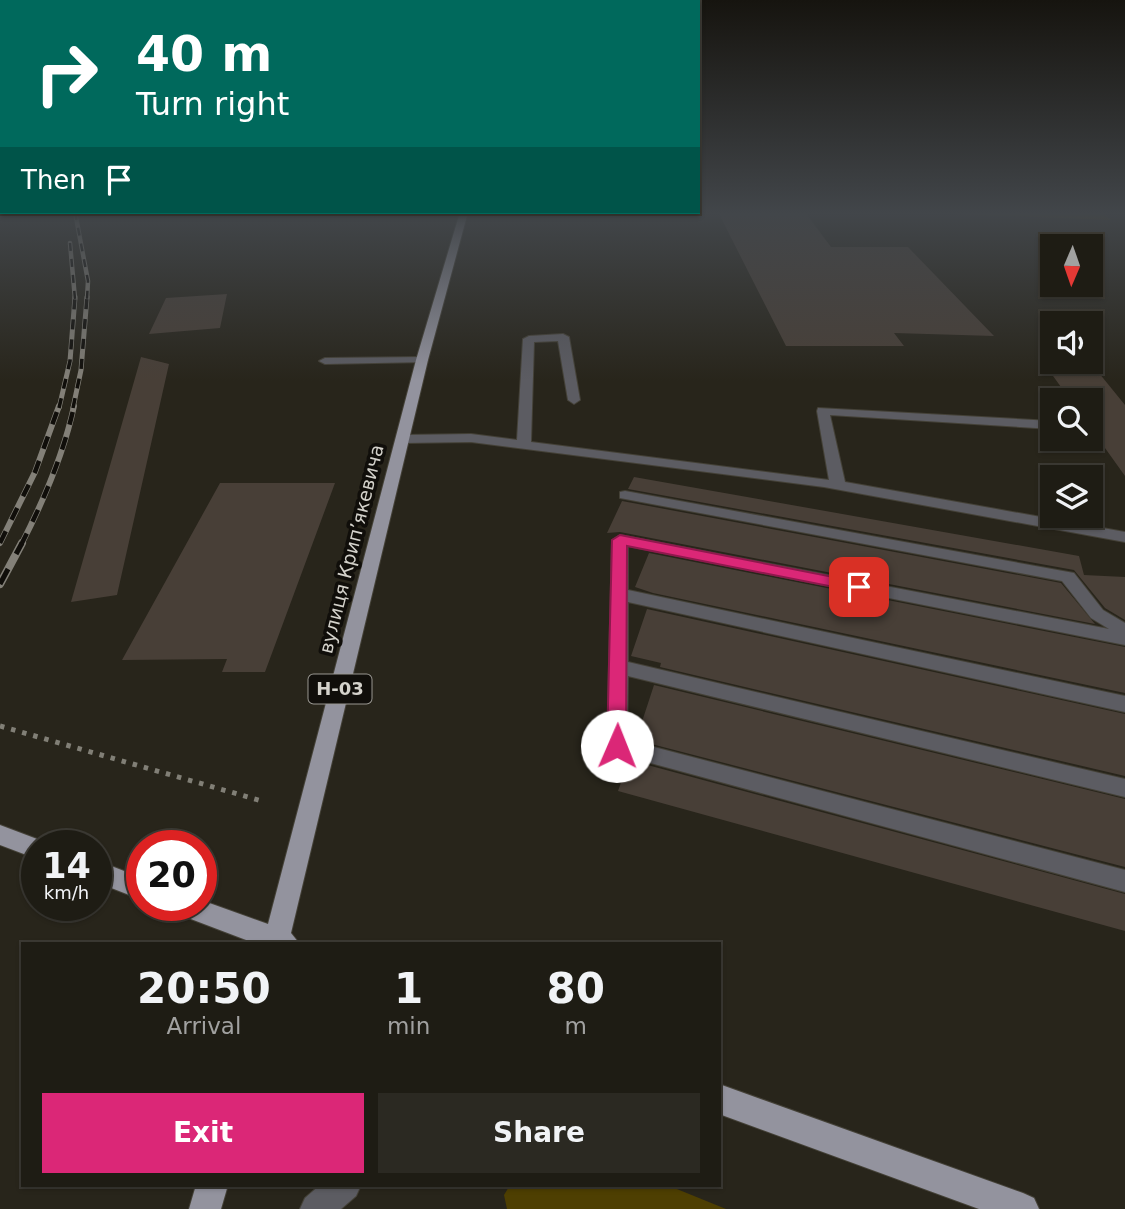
<!DOCTYPE html>
<html lang="en">
<head>
<meta charset="utf-8">
<style>
  :root { --surface:#1e1c14; --page:#2b2922; --text:#f1f3f6; --muted:#a1a1a0; --line:#3c3a34; --accent:#db2777 }
  body { margin:0; font-family:"DejaVu Sans",sans-serif; background:var(--page); color:var(--text); height:100vh; display:flex; flex-direction:column; font-size:26px; white-space:nowrap }
  * { box-sizing:border-box; margin:0 }
  p { font-size:23px; color:var(--muted) }
  .icon { flex:none; width:38px; height:38px; fill:none; stroke:currentColor; stroke-width:2; stroke-linecap:round; stroke-linejoin:round }
  .map { position:relative; flex:1; overflow:hidden }
  .side { position:absolute; left:21px; top:942px; width:700px; height:245px; display:flex; flex-direction:column; background:var(--surface); border-radius:0px; box-shadow:0 2px 5px #0004,0 0 0 2px var(--line) }
  .side>* { flex:none }
  .top-card { position:absolute; left:0px; top:0px; width:700px; height:214px; box-shadow:0 2px 5px #0004,0 0 0 2px var(--line); background:#00695c; color:#fff; overflow:hidden }
  .needle { width:46px; rotate:182deg }
  .buttons { position:absolute; left:1040px; top:234px; display:grid; gap:14px }
  .buttons a { display:grid; place-items:center; width:63px; height:63px; border-radius:0px; background:var(--surface); box-shadow:0 2px 5px #0004,0 0 0 2px var(--line); font-size:35px }
  .speed { position:absolute; left:21px; top:830px; display:flex; gap:14px; font-size:35px; font-weight:700; text-align:center }
  .speed>* { display:grid; place-content:center; width:91px; height:91px; border-radius:50%; background:var(--surface); box-shadow:0 2px 5px #0004,0 0 0 2px var(--line); line-height:1 }
  .speed small { font-size:18px; font-weight:400 }
  .speed .limit { border:10px solid #d22; background:#fff; color:#111 }
  .pin { position:absolute; display:grid; place-items:center; width:60px; height:60px; color:#fff; margin:-30px; border-radius:14px; box-shadow:0 4px 10px #0006 }
  .me { position:absolute; width:77px; margin:-38px; rotate:1deg; stroke-linejoin:round; filter:drop-shadow(0 0 5px #0008) }
  .turn { display:flex; align-items:center; gap:24px; height:147px; padding:0 21px; font-size:32px }
  .turn .icon { width:91px; height:91px; stroke-width:2.5 }
  .turn b { display:block; font-size:49px; line-height:60px }
  .then { display:flex; align-items:center; height:66px; padding:0 21px; background:#0003; gap:14px; font-size:26px }
  .eta { display:flex; justify-content:space-evenly; align-items:center; height:119px; text-align:center }
  .eta b { font-size:42px; font-weight:700; line-height:49px }
  .action { display:flex; gap:14px; margin-top:auto; padding:14px 21px }
  .action a { flex:1; height:80px; border-radius:0px; background:var(--accent); color:#fff; font-size:28px; font-weight:700; line-height:80px; text-align:center }
  .action a+a { background:var(--page); color:var(--text) }
  .map>svg:first-child { display:block }
  .green { fill:#4e3f02 }
  .building { fill:#483f37 }
  .lines { fill:none; stroke-linecap:round; stroke-linejoin:round }
  .minor-casing { stroke:#444137; stroke-width:2 }
  .major-casing { stroke:#444137; stroke-width:2 }
  .path { stroke:#817f76; stroke-width:5; stroke-dasharray:4.5 7; stroke-linecap:butt }
  .minor { fill:#5c5c62; fill-rule:evenodd }
  .major { fill:#93939e; fill-rule:evenodd }
  .rail-far3-casing { stroke:#838078; stroke-width:4.5 }
  .rail-far2-casing { stroke:#838078; stroke-width:5 }
  .rail-far1-casing { stroke:#838078; stroke-width:6 }
  .rail-casing { stroke:#838078; stroke-width:8 }
  .rail-far3 { stroke:#100e0a; stroke-width:2.5; stroke-dasharray:8; stroke-linecap:butt }
  .rail-far2 { stroke:#100e0a; stroke-width:3.5; stroke-dasharray:10; stroke-linecap:butt }
  .rail-far1 { stroke:#100e0a; stroke-width:4.5; stroke-dasharray:13; stroke-linecap:butt }
  .rail { stroke:#100e0a; stroke-width:5; stroke-dasharray:17; stroke-linecap:butt }
  .route { fill:#db2777; stroke:#8e194d; stroke-width:2 }
  .labels { text-anchor:middle; stroke-width:7; stroke-linejoin:round; paint-order:stroke }
  .shield { fill:#100e0a; stroke:#999791; stroke-width:2 }
  .shield-label { font-size:18px; font-weight:bold; fill:#d4d2cb }
  .street-label { font-size:19px; fill:#d4d2cb; stroke:#100e0a }
</style>
</head>
<body>
<div class="map">
<svg width="1125" height="1209" viewBox="0 0 1125 1209">
  <rect width="100%" height="100%" fill="#28251b"/>
  <path class="green" d="M952 212H1101L1111 220 954 214Z
    M510 1185H667L726 1209H507L504 1195Z"/>
  <path class="building" d="M718 212H805L831 247H908L994 336 894 333 904 346H786Z
    M227 294 220 328 149 334 166 298Z
    M141 357 169 364 117 595 71 602Z
    M1043 362H1090L1125 405V476L1090 427V401H1071Z
    M634 477 1079 556 1084 575 1125 577V620L1105 608 1074 570 628 489Z
    M220 483H335L265 672H222L227 659 122 660Z
    M622 501 1061 583 1095 624 620 532 607 533Z
    M649 553 1125 647V693L653 593 635 587Z
    M647 609 1125 714V776L660 667 661 663 631 656Z
    M654 685 1125 799V867L636 740Z
    M629 760 1125 894V931L618 791Z"/>
  <g class="lines">
    <defs>
      <path id="minor" d="M563 334 569 337 580 400 574 404 568 400 558 341 534 342 531 442 829 480 817 411 818 408 1052 421V429L830 415 845 482 1125 532V542L824 487 471 442 403 443 396 439 403 435 471 434 517 440 523 339 529 336Z
        M422 357 428 360 426 362 325 364 319 361 325 358Z
        M625 491 1074 573 1103 610 1125 623V645L628 546V590L1125 696V712L628 602V662L1125 779V797L628 676 627 740 1125 870V892L610 752 607 746 612 540 620 535 1109 629 1091 618 1062 581 620 498V492Z
        M320 1185H361L356 1196 341 1209H300L305 1198Z"/>
      <path id="major" d="M460 212H468L428 360 291 933 299 943H254L175 913 172 905H201V900L268 924 416 360Z
        M0 825 45 842 47 845H37V859L0 845Z
        M96 860 142 878V900L96 882Z
        M719 1084 1023 1193 1034 1198 1039 1209H979L719 1114Z
        M196 1185H228L221 1209H189Z"/>
    </defs>
    <use href="#minor" class="minor-casing"/>
    <use href="#major" class="major-casing"/>
    <path class="path" d="M0 726 262 801"/>
    <use href="#minor" class="minor"/>
    <use href="#major" class="major"/>
    <defs>
      <path id="rail-far3" d="M75 212 88 281 87 299
        M70 243 75 299"/>
      <path id="rail-far2" d="M59 408 70 361 75 297
        M73 408 81 370 87 297"/>
      <path id="rail-far1" d="M0 543 35 472 59 406
        M21 545C43 502 64 453 74 406"/>
      <path id="rail" d="M0 584 22 543"/>
    </defs>
    <use href="#rail-far3" class="rail-far3-casing"/>
    <use href="#rail-far2" class="rail-far2-casing"/>
    <use href="#rail-far1" class="rail-far1-casing"/>
    <use href="#rail" class="rail-casing"/>
    <use href="#rail-far3" class="rail-far3"/>
    <use href="#rail-far2" class="rail-far2"/>
    <use href="#rail-far1" class="rail-far1"/>
    <use href="#rail" class="rail"/>
  </g>
  <linearGradient id="sky" x2="0" y2="1"><stop stop-color="#16140f"/><stop offset="0.56" stop-color="#42464a"/><stop offset="1" stop-color="#42464a" stop-opacity="0"/></linearGradient>
  <rect width="1125" height="381" fill="url(#sky)"/>
  <path class="route" d="M620 535 859 582 867 587 859 592 627 546 626 746 624 751H610L607 746 612 540Z"/>
  <g class="labels">
    <rect class="shield" x="308.5" y="674.5" width="63" height="29" rx="5"/>
    <g class="shield-label">
      <text x="340" y="695">Н-03</text>
    </g>
    <g class="street-label">
      <text transform="translate(351 549) rotate(-76)" y="7">вулиця Крипʼякевича</text>
    </g>
  </g>
</svg>
<div class="buttons">
<a><svg class="needle" viewBox="-14 -14 28 28"><path d="M0-13l5 13h-10z" fill="#e53935"/><path d="M0 13l5-13h-10z" fill="#a1a1a0"/></svg></a>
<a><svg class="icon" aria-label="sound" viewBox="0 0 24 24"><path d="M4 9h4l5-4v14l-5-4H4zM17 9q2 3 0 6"/></svg></a>
<a><svg class="icon" aria-label="search" viewBox="0 0 24 24"><circle cx="10" cy="10" r="6"/><path d="M15 15l6 6"/></svg></a>
<a><svg class="icon" aria-label="layers" viewBox="0 0 24 24"><path d="M12 4l9 5-9 5-9-5zM3 14l9 5 9-5"/></svg></a>
</div>
<div class="speed"><div>14<small>km/h</small></div><div class="limit">20</div></div>
<div class="pin" style="left:859px;top:587px;background:#d93025"><svg class="icon" aria-label="arrive" viewBox="0 0 24 24"><path d="M6 21V4h12l-3 4 3 4H6"/></svg></div>
<svg class="me" style="left:617px;top:746px" viewBox="-20 -20 40 40"><circle r="19" fill="#fff"/><path d="M0-13L10 11 0 6-10 11z" fill="#db2777"/></svg>
<div class="top-card">
<div class="turn"><svg class="icon" aria-label="right" viewBox="0 0 24 24"><path d="M7 20v-9h11M14 6l5 5-5 5"/></svg><div><b>40 m</b>Turn right</div></div>
<div class="then">Then<svg class="icon" aria-label="arrive" viewBox="0 0 24 24"><path d="M6 21V4h12l-3 4 3 4H6"/></svg></div>
</div>
<section class="side">
<div class="eta">
<div><b>20:50</b><p>Arrival</p></div>
<div><b>1</b><p>min</p></div>
<div><b>80</b><p>m</p></div>
</div>
<div class="action"><a>Exit</a><a>Share</a></div>
</section>
</div>
</body>
</html>
